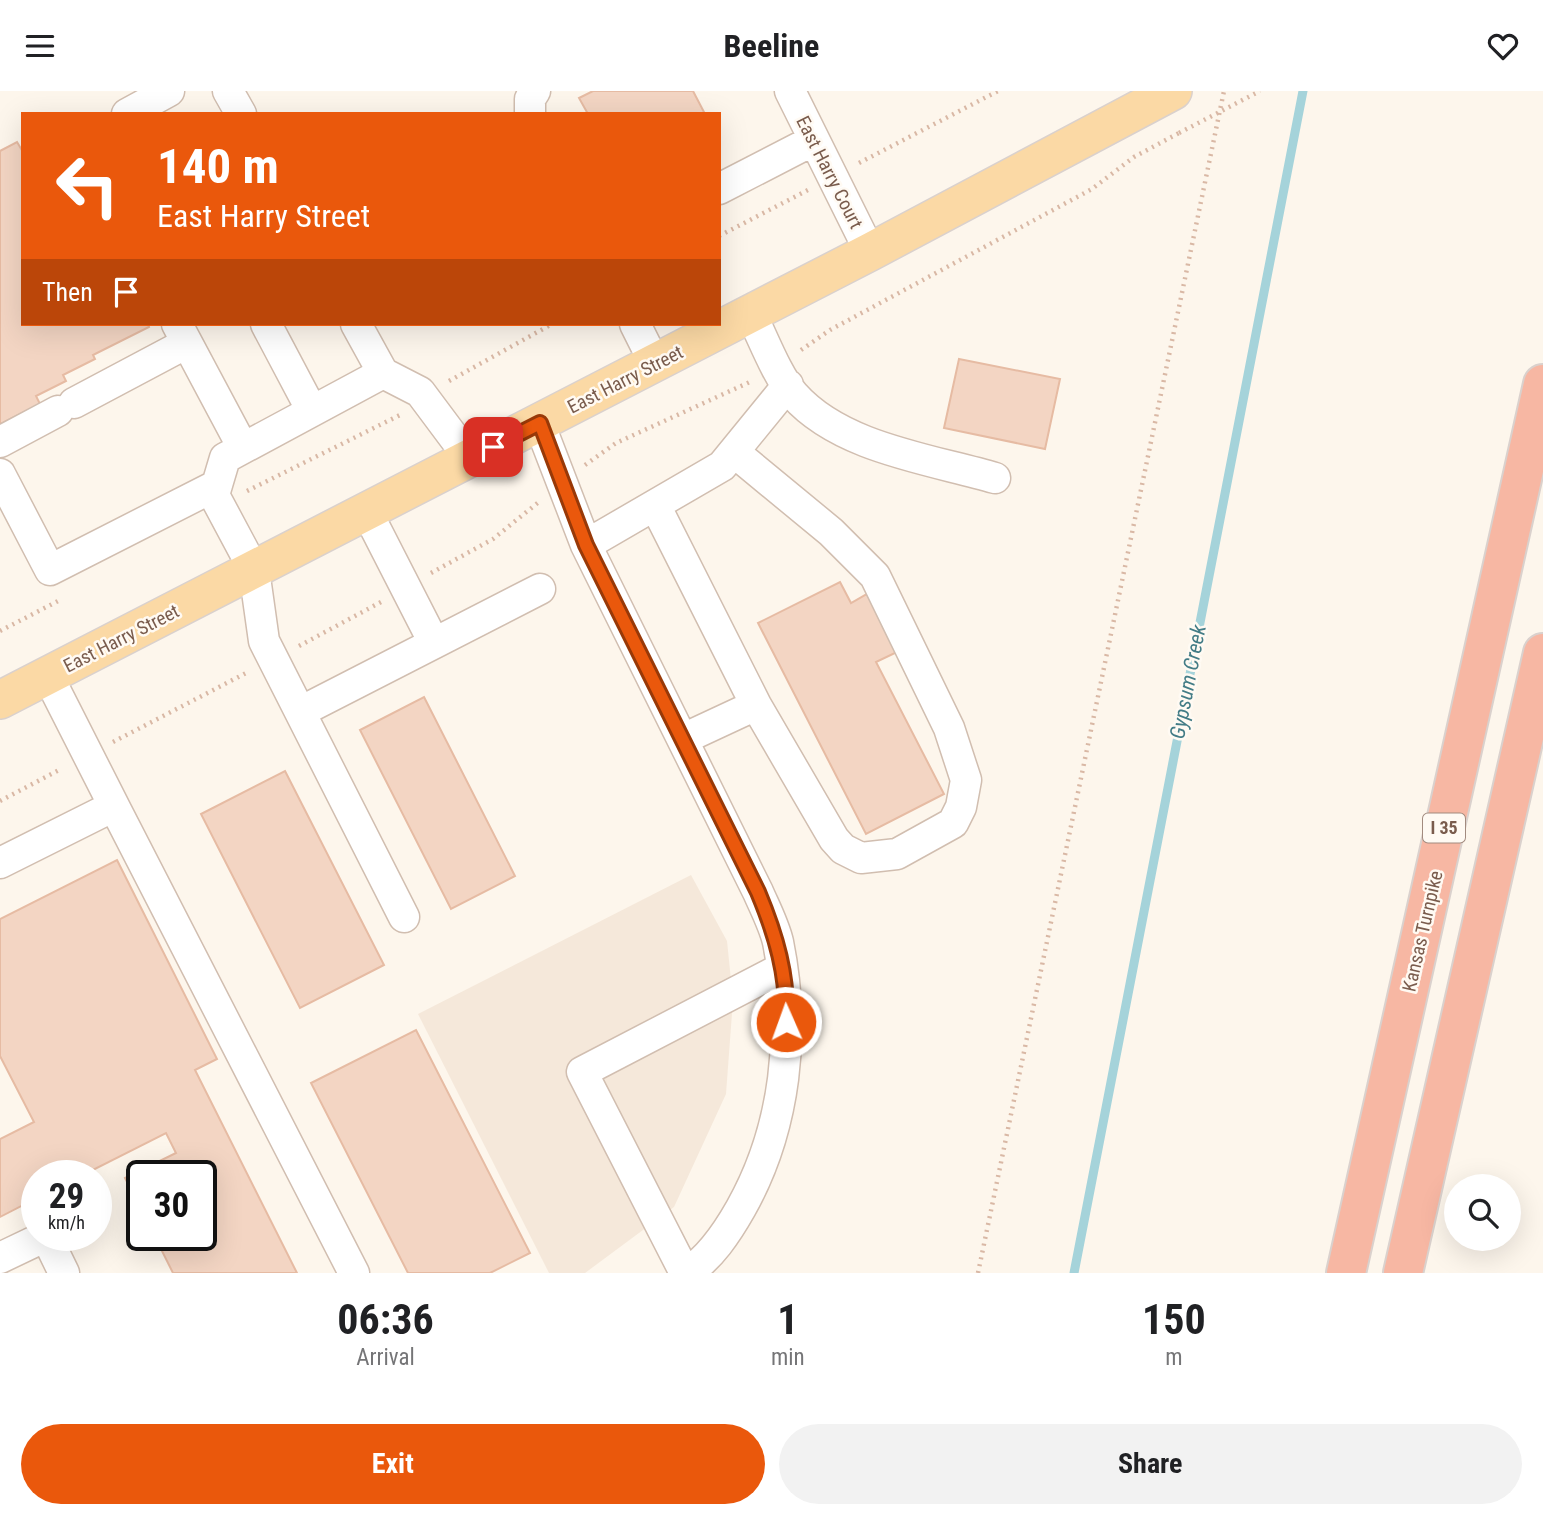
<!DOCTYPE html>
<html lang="en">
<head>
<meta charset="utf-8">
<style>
  :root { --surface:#fff; --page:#f2f2f2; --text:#202124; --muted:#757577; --accent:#ea580c }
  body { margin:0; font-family:"Roboto Condensed",sans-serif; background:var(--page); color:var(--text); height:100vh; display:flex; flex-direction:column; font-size:26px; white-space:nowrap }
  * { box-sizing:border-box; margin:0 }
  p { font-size:23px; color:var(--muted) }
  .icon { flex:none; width:38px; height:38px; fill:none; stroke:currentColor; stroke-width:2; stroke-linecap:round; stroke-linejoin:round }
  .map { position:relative; height:1182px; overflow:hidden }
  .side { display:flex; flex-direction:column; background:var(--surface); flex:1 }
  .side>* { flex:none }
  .top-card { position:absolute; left:21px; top:21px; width:700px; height:214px; border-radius:0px; box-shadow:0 7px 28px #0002; background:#ea580c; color:#fff; overflow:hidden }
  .controls { position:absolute; left:1444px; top:1083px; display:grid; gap:14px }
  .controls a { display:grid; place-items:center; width:77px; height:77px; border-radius:50%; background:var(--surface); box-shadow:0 7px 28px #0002; font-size:35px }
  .speed { position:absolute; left:21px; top:1069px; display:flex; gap:14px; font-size:35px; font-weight:700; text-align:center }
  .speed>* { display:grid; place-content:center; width:91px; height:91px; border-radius:50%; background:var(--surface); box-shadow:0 7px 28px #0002; line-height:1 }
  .speed small { font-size:18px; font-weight:400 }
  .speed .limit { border:4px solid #111; border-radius:10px; background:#fff; color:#111 }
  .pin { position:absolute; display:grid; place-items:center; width:60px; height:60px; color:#fff; margin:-30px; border-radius:14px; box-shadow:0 4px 10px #0006 }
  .me { position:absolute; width:77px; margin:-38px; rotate:358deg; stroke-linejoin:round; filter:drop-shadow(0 0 5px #0008) }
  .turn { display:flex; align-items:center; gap:24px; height:147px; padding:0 21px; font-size:32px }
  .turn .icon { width:91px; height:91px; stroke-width:2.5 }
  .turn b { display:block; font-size:49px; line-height:60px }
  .then { display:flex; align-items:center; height:66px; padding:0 21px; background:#0003; gap:14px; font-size:26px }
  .eta { display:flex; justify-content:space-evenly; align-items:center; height:119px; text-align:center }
  .eta b { font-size:42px; font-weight:700; line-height:49px }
  .primary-button { display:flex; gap:14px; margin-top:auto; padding:14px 21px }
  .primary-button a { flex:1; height:80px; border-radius:42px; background:var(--accent); color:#fff; font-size:28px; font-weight:700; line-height:80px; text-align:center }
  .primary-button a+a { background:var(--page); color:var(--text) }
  header { display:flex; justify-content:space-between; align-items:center; height:91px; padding:0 21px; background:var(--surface); font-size:32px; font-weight:700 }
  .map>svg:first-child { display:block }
  .residential { fill:#f5e8da }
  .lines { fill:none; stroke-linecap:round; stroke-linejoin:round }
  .stream { stroke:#a5d3da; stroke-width:9 }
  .building { fill:#f3d5c3; stroke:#e6bba3; stroke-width:2 }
  .minor-casing { stroke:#d1beb0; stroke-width:33 }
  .major-casing { stroke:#dad1cd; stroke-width:40 }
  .highway-casing { stroke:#dad1cd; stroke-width:42 }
  .path { stroke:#d9b8a5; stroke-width:4.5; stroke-dasharray:2 5; stroke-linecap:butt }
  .minor { stroke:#fff; stroke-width:30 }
  .major { stroke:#fbd9a5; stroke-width:37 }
  .highway { stroke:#f7b7a3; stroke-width:38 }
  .path-bridge { stroke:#d9b8a5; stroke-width:4.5; stroke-dasharray:2 5; stroke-linecap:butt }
  .route-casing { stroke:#983908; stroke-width:18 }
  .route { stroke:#ea580c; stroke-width:12 }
  .labels { text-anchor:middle; stroke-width:5; stroke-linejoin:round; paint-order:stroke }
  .shield { fill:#fffaf3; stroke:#a28b7f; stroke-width:2 }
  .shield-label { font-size:18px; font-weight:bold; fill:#7a5c4d }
  .street-label { font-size:19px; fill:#7a5c4d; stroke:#fffaf3 }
  .water-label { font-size:21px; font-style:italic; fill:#437c86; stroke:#fffaf3 }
</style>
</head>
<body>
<header><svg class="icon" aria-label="menu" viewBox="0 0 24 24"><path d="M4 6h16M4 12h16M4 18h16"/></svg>Beeline<svg class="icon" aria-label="heart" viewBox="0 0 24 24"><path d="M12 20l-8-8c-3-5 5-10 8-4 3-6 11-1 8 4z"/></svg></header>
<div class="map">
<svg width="1543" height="1182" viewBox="0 0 1543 1182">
  <rect width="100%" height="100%" fill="#fdf6ec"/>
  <path class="residential" d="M691 784 727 850 733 909 726 1003 674 1116 585 1182H549L418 923Z"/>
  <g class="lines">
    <path class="stream" d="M1074 1182 1303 0"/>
  </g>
  <path class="building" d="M593 0H693L705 23H588L579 7Z
    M17 51 23 61V233H148L149 236 93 264 95 268 63 284 66 290 36 305 40 313 0 333V60Z
    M959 268 1060 288 1045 358 944 337Z
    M840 491 851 512 867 503 897 561 876 571 944 703 866 743 758 532Z
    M424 606 515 785 451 818 360 639Z
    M285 680 384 874 300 917 201 723Z
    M117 769 217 968 195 979 297 1182H173L154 1144H201V1085H142V1120L125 1087 176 1062 166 1042 81 1085H37V1107L0 1126V1048L34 1031 0 965V828Z
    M416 939 530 1162 490 1182H408L311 992Z"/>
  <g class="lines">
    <defs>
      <path id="minor" d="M228 0 241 23
        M790 0 870 161
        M127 23 169 0
        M530 23V8L535 0
        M719 98 814 49
        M751 223C763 247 777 285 794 304 841 357 930 368 995 387
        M177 233 243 357
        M266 233 312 320
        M356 233 383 282
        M635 233 655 273
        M74 312 187 252
        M539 332 586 454 758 801C765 817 774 834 778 851 796 940 786 1037 741 1117 728 1140 710 1168 686 1182
        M0 351 58 320
        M734 361 831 441 875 485 949 637 966 689 961 716 953 732 897 763 861 767 843 758 834 748 756 614
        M0 383 50 479 217 394
        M656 416 756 614 683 648
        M367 421 434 552
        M586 454 722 375 788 294
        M300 621 540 498
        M114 715 354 1182
        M0 772 114 715 48 585
        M404 826 264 550 254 479 214 404 225 367 383 282 420 301 470 368
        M0 1167 46 1145 64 1182
        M685 1182 582 981 782 877"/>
      <path id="major" d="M0 609 870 161 1173 0"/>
      <path id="highway" d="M1346 1182 1543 293
        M1403 1182 1543 562"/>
    </defs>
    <use href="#minor" class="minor-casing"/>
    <use href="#major" class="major-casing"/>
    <use href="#highway" class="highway-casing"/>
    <path class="path" d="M859 72 998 0
      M719 145 808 99
      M801 259 830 239 1092 98 1134 66 1179 42
      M449 290 552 233
      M585 374 616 352 752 290
      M247 400 402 323
      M431 482 493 448 540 410
      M0 540 60 509
      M299 555 381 511
      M113 651 248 581
      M0 710 61 678
      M978 1182 1224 0"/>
    <use href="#minor" class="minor"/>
    <use href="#major" class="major"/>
    <use href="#highway" class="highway"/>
    <path class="path-bridge" d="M1179 42 1260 0"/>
  </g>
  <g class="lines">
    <defs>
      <path id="route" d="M493 356 540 332 586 454 758 801C776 844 788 885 786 931"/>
    </defs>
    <use href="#route" class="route-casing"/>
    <use href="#route" class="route"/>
  </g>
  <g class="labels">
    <rect class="shield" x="1423" y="722.5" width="42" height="29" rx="5"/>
    <g class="shield-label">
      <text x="1444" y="743">I 35</text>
    </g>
    <g class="street-label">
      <text transform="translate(830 81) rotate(63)" y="7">East Harry Court</text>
      <text transform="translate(625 288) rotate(-27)" y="7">East Harry Street</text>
      <text transform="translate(121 547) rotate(-27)" y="7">East Harry Street</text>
      <text transform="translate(1422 840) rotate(-77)" y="7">Kansas Turnpike</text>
    </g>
    <g class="water-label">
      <text transform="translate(1188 591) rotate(-79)" y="7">Gypsum Creek</text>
    </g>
  </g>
</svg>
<div class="controls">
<a><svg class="icon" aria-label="search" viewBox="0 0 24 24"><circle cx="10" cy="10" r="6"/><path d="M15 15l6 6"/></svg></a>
</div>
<div class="speed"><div>29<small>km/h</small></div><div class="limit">30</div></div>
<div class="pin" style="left:493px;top:356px;background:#d93025"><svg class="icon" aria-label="arrive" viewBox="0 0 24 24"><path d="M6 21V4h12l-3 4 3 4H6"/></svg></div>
<svg class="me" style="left:786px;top:931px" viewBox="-20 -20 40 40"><circle r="17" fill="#ea580c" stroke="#fff" stroke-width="3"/><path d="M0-11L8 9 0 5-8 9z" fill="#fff"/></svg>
<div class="top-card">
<div class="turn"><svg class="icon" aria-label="left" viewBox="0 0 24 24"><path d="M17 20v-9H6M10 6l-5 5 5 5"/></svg><div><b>140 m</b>East Harry Street</div></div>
<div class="then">Then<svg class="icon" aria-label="arrive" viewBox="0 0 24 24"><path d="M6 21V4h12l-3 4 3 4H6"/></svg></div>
</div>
</div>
<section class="side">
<div class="eta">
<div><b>06:36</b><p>Arrival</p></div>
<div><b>1</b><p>min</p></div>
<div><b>150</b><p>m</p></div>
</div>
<div class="primary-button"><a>Exit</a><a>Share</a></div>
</section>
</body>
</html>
